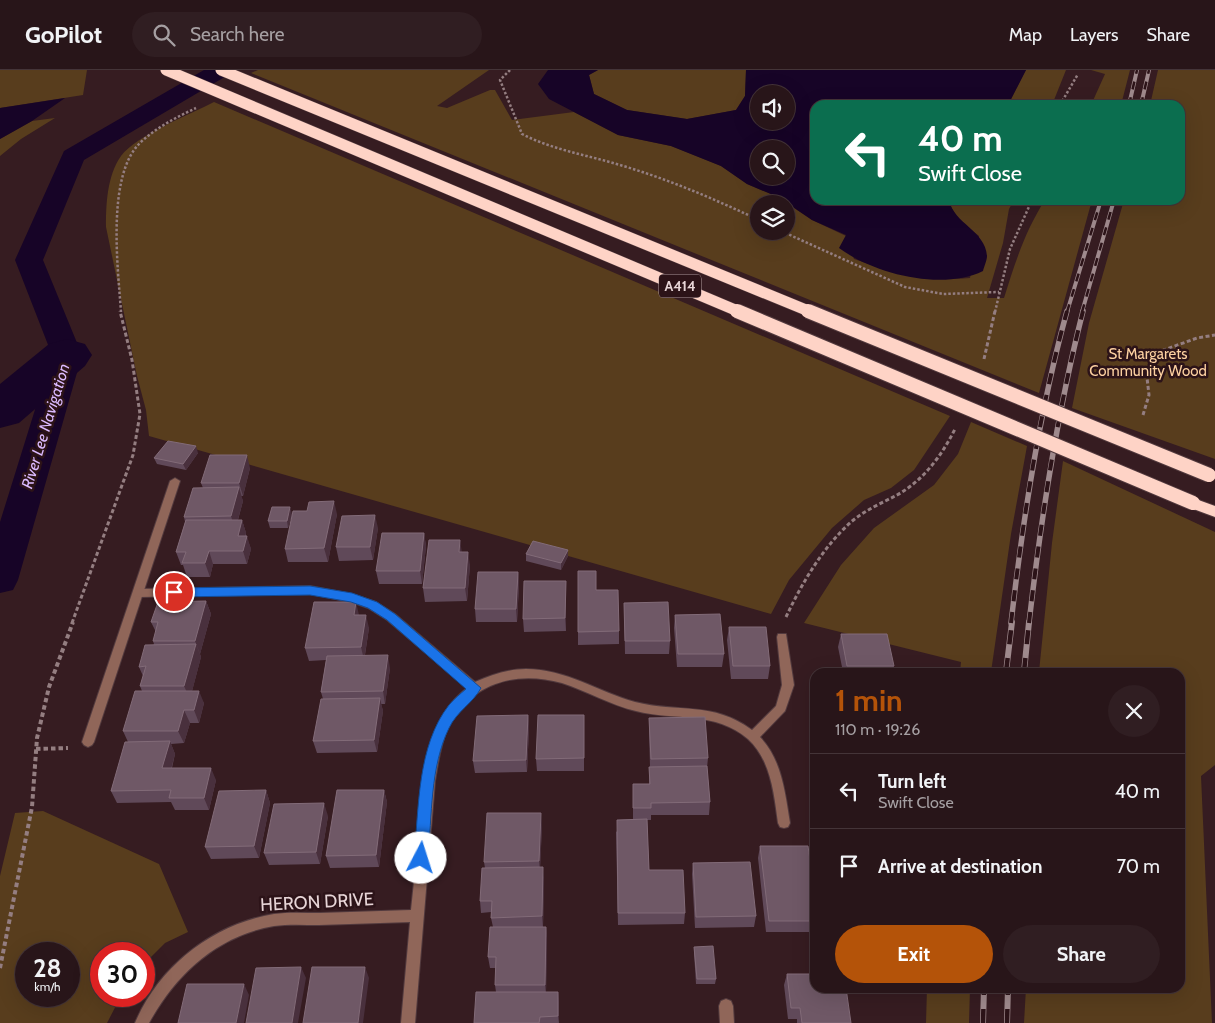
<!DOCTYPE html>
<html lang="en">
<head>
<meta charset="utf-8">
<style>
  :root { --surface:#281519; --page:#301e22; --text:#f1f3f6; --muted:#a59fa2; --line:#443438; --accent:#b45309 }
  body { margin:0; font-family:Cabin,sans-serif; background:var(--page); color:var(--text); height:100vh; display:flex; flex-direction:column; font-size:19px; white-space:nowrap }
  * { box-sizing:border-box; margin:0 }
  p { font-size:16px; color:var(--muted) }
  .icon { flex:none; width:28px; height:28px; fill:none; stroke:currentColor; stroke-width:2; stroke-linecap:round; stroke-linejoin:round }
  .map { position:relative; flex:1; overflow:hidden }
  .drawer { position:absolute; left:810px; top:598px; width:375px; height:325px; display:flex; flex-direction:column; background:var(--surface); border-radius:15px; box-shadow:0 5px 20px #0002,0 0 0 1px var(--line) }
  .drawer>* { flex:none }
  .guide { position:absolute; left:810px; top:30px; width:375px; height:105px; border-radius:15px; box-shadow:0 5px 20px #0002,0 0 0 1px var(--line); background:#0b6e4f; color:#fff; overflow:hidden }
  .buttons { position:absolute; left:750px; top:15px; display:grid; gap:10px }
  .buttons a { display:grid; place-items:center; width:45px; height:45px; border-radius:50%; background:var(--surface); box-shadow:0 5px 20px #0002,0 0 0 1px var(--line); font-size:25px }
  .speed { position:absolute; left:15px; top:872px; display:flex; gap:10px; font-size:25px; font-weight:700; text-align:center }
  .speed>* { display:grid; place-content:center; width:65px; height:65px; border-radius:50%; background:var(--surface); box-shadow:0 5px 20px #0002,0 0 0 1px var(--line); line-height:1 }
  .speed small { font-size:12px; font-weight:400 }
  .speed .limit { border:8px solid #d22; background:#fff; color:#111 }
  .pin { position:absolute; display:grid; place-items:center; width:42px; height:42px; color:#fff; margin:-21px; border:2px solid #fff; border-radius:50%; box-shadow:0 1px 5px #0007 }
  .me { position:absolute; width:55px; margin:-28px; rotate:5deg; stroke-linejoin:round; filter:drop-shadow(0 0 4px #0008) }
  .turn { display:flex; align-items:center; gap:18px; height:105px; padding:0 25px; font-size:22px }
  .turn .icon { width:65px; height:65px; stroke-width:2.5 }
  .turn b { display:block; font-size:35px; line-height:42px }
  .round { display:grid; place-items:center; flex:none; width:52px; height:52px; border-radius:26px; background:var(--page) }
  .summary { display:flex; align-items:center; justify-content:space-between; height:85px; padding:0 25px }
  h1 { font-size:30px; font-weight:700; line-height:38px; color:var(--accent) }
  .action { display:flex; gap:10px; margin-top:auto; padding:10px 25px }
  .action a { flex:1; height:58px; border-radius:30px; background:var(--accent); color:#fff; font-size:20px; font-weight:700; line-height:58px; text-align:center }
  .action a+a { background:var(--page); color:var(--text) }
  ul { padding:0; list-style:none }
  li { display:flex; align-items:center; gap:15px; height:75px; padding:0 25px; border-top:1px solid var(--line) }
  li div { flex:1 }
  li b { display:block; font-size:19px }
  li em { font-style:normal }
  header { display:flex; align-items:center; gap:30px; box-sizing:border-box; height:70px; padding:0 25px; background:var(--surface); border-bottom:1px solid var(--line) }
  header strong { font-size:24px }
  nav { display:flex; gap:28px; margin-inline-start:auto; font-size:18px }
  .search { width:350px; height:45px; background:var(--page); display:flex; align-items:center; gap:12px; box-sizing:border-box; padding:0 18px; border-radius:28px; color:var(--muted); font-size:19px }
  .map>svg:first-child { display:block }
  .green { fill:#583d1d; fill-rule:evenodd }
  .water { fill:#170427; fill-rule:evenodd }
  .lines { fill:none; stroke-linecap:round; stroke-linejoin:round }
  .canal { fill:#170427; fill-rule:evenodd }
  .river { fill:#170427; fill-rule:evenodd }
  .lane-casing { stroke:#523a3e; stroke-width:2 }
  .street-casing { stroke:#523a3e; stroke-width:2 }
  .highway-casing { stroke:#523a3e; stroke-width:2 }
  .path-far2 { stroke:#947e81; stroke-width:2.5; stroke-dasharray:2.5 2; stroke-linecap:butt }
  .path-far1 { stroke:#947e81; stroke-width:3; stroke-dasharray:4 2.5; stroke-linecap:butt }
  .path { stroke:#947e81; stroke-width:4; stroke-dasharray:4.5 3; stroke-linecap:butt }
  .lane { fill:#906659; fill-rule:evenodd }
  .street { fill:#906659; fill-rule:evenodd }
  .highway { fill:#fed3c6; fill-rule:evenodd }
  .rail-far2-casing { stroke:#9f8a8d; stroke-width:4 }
  .rail-far1-casing { stroke:#9f8a8d; stroke-width:5.5 }
  .rail-casing { stroke:#9f8a8d; stroke-width:6 }
  .rail-far2 { stroke:#2c1318; stroke-width:2.5; stroke-dasharray:8; stroke-linecap:butt }
  .rail-far1 { stroke:#2c1318; stroke-width:4; stroke-dasharray:11; stroke-linecap:butt }
  .rail { stroke:#2c1318; stroke-width:4.5; stroke-dasharray:14; stroke-linecap:butt }
  .highway-bridge-far1-casing { stroke:#523a3e; stroke-width:12; stroke-linecap:butt }
  .highway-bridge-casing { stroke:#523a3e; stroke-width:16; stroke-linecap:butt }
  .highway-bridge-far1 { stroke:#fed3c6; stroke-width:11 }
  .highway-bridge { stroke:#fed3c6; stroke-width:14 }
  .wall { fill:#604959 }
  .shaded-wall { fill:#49303d }
  .building { fill:#6f5866; stroke:#826b78 }
  .route { fill:#1a73e8; stroke:#114b97 }
  .labels { text-anchor:middle; stroke-width:5; stroke-linejoin:round; paint-order:stroke }
  .shield { fill:#2c1318; stroke:#af9b9e; stroke-width:1 }
  .shield-label { font-size:14px; font-weight:bold; fill:#e7d5d7 }
  .park-label { font-size:15px; fill:#fdd1a1; stroke:#2c1318 }
  .water-label { font-size:16px; font-style:italic; fill:#dbbaff; stroke:#2c1318 }
  .near-street-label { font-size:18px; fill:#e7d5d7; stroke:#2c1318 }
</style>
</head>
<body>
<header>
<strong>GoPilot</strong>
<div class="search"><svg class="icon" aria-label="search" viewBox="0 0 24 24"><circle cx="10" cy="10" r="6"/><path d="M15 15l6 6"/></svg>Search here</div>
<nav><a>Map</a><a>Layers</a><a>Share</a></nav>
</header>
<div class="map">
<svg width="1215" height="953" viewBox="0 0 1215 953">
  <rect width="100%" height="100%" fill="#361c21"/>
  <path class="green" d="M0 0H87L83 25 0 38Z
    M258 0H489L437 36 447 38 490 20H495L512 50 574 42 618 65 671 76 721 96 747 114 778 127 812 150 846 166 854 189C895 203 926 212 970 208L979 166C967 156 952 146 949 130H1014L1009 139 1003 173 987 228H1004C1015 193 1025 161 1045 130H1092L1039 323 251 3ZM759 134H786V161H759Z
    M598 0H746L745 26 736 40 687 49 627 40 594 24 589 5Z
    M1026 0H1066L1052 35H1008Z
    M1091 0H1130L1121 35H1091L1105 4Z
    M1158 0H1215V389L1072 338 1089 253 1124 130H1180V35H1150Z
    M214 32 950 346 914 400 891 418 864 430 832 458 789 510 771 544 149 366 146 340 137 306 106 157C106 134 107 106 121 86 137 65 189 45 214 32Z
    M55 48 21 69 0 86V69L32 51Z
    M971 352 1027 376 1011 464 991 602H960L961 592 804 553 841 495 874 458 934 415 958 384Z
    M1063 391 1215 462V695L1201 706 1212 953H1024L1026 918H1180V602H1039L1052 473Z
    M43 741 159 794 188 862 165 873 144 894V884H101V926H121L107 953H0V806L15 743ZM26 884H69V926H26Z
    M927 918H970L969 953H926Z"/>
  <path class="water" d="M548 0H598L589 5 594 24 627 40 687 49 736 40 745 26 746 0H1026L1008 35H815V130H949C954 154 985 160 987 186 987 190 984 197 983 201 942 221 874 204 839 178L846 165 812 150 778 127 747 114 721 96 671 76 618 65 549 29 538 14ZM759 24H786V51H759ZM759 79H786V106H759Z
    M65 28 32 51 0 69V38Z"/>
  <g class="lines">
    <path class="canal" d="M204 0H231L228 5 84 90 43 190 82 285 18 510 13 520 0 523V452L52 285 15 190 64 81Z"/>
    <path class="river" d="M67 269 85 274 92 285 85 296 19 353 0 358V314L49 274Z"/>
    <defs>
      <path id="lane" d="M175 408 180 411 94 672 92 675 88 677 84 675 82 672 170 411Z"/>
      <path id="street" d="M310 516 352 524 376 532 395 544 475 612C491 605 508 599 526 599 566 599 599 622 635 632 678 643 713 631 752 660L776 636 782 615 777 567 778 564H786L794 615 785 641 760 667C782 690 785 723 790 753L788 757 784 758 780 757 778 753C774 724 771 690 748 669 716 641 675 651 636 641 610 635 587 621 562 613 515 600 469 613 447 660 440 676 438 694 435 711L415 953H401L410 852C380 853 350 854 319 855 304 855 288 854 274 856 217 866 176 904 149 953H135C159 896 213 854 274 844 288 842 305 843 320 843 350 842 381 841 411 840 414 812 417 784 419 756 423 708 425 650 467 618L387 550 368 538 351 532 310 524 138 527 134 526 133 523 134 520 138 519Z
        M726 929 731 931 733 936 734 953H720L719 936 721 931Z"/>
      <path id="highway" d="M1193 428 1215 436V447L1188 437 1186 433 1188 429Z"/>
    </defs>
    <use href="#lane" class="lane-casing"/>
    <use href="#street" class="street-casing"/>
    <use href="#highway" class="highway-casing"/>
    <path class="path-far2" d="M510 0 500 10 522 64C553 80 587 85 620 95 668 109 714 129 759 150
      M1060 35 1078 4
      M781 161 905 217 943 224 999 222
      M121 242C118 198 106 104 141 72 157 57 177 47 196 38
      M995 242 1010 179 1032 130"/>
    <path class="path-far1" d="M984 289 995 241
      M1143 345 1149 325 1146 299 1164 280 1197 268 1215 265
      M786 547C802 513 823 477 851 452 865 440 882 433 897 425 924 410 942 385 955 359
      M72 553 133 385 140 344 132 290 120 241"/>
    <path class="path" d="M36 679 68 678
      M0 898 32 737 37 668 49 617 73 552"/>
    <use href="#lane" class="lane"/>
    <use href="#street" class="street"/>
    <use href="#highway" class="highway"/>
    <defs>
      <path id="rail-far2" d="M1129 35 1137 0
        M1141 35 1149 0
        M1067 242 1101 130
        M1082 242 1114 130"/>
      <path id="rail-far1" d="M1011 553C1023 448 1039 342 1067 241
        M1029 553C1041 448 1057 343 1083 241"/>
      <path id="rail" d="M1006 602 1012 552
        M1024 602 1029 552
        M983 953 984 918
        M1007 953 1008 918"/>
    </defs>
    <use href="#rail-far2" class="rail-far2-casing"/>
    <use href="#rail-far1" class="rail-far1-casing"/>
    <use href="#rail" class="rail-casing"/>
    <use href="#rail-far2" class="rail-far2"/>
    <use href="#rail-far1" class="rail-far1"/>
    <use href="#rail" class="rail"/>
    <defs>
      <path id="highway-bridge-far1" d="M166 0 740 242
        M221 0 811 242"/>
      <path id="highway-bridge" d="M737 241 1193 433
        M808 241 1209 405"/>
    </defs>
    <use href="#highway-bridge-far1" class="highway-bridge-far1-casing"/>
    <use href="#highway-bridge" class="highway-bridge-casing"/>
    <use href="#highway-bridge-far1" class="highway-bridge-far1"/>
    <use href="#highway-bridge" class="highway-bridge"/>
  </g>
  <path class="wall" d="M198 383 186 400 157 394 154 388Z
    M250 398 243 426H241L243 431 238 450H242L246 463V466L251 479 247 494H213L210 507H187L183 495H181L176 482 185 452 184 447 203 418 201 413Z
    M307 441 337 444 328 492H288L285 479Z
    M292 444 288 458H270L268 451Z
    M378 458 373 490 339 491 336 477Z
    M424 463 426 476 422 514H379L376 501Z
    M462 482 470 495 467 531 425 532 423 518Z
    M526 484 568 486 561 500 526 491Z
    M518 502 519 515 517 552H476L475 539Z
    M566 511V561L524 562 523 549Z
    M596 520 619 561V574L578 575V562Z
    M206 531 211 544 200 584 201 587 192 621 204 633 199 653H190L184 673 171 674 175 684 172 698 216 710 209 740H175L171 732 117 733 111 721 128 672 123 661 142 621 140 616 143 606 139 597 154 574 153 571 156 562 151 552Z
    M624 533 670 571 669 584H625Z
    M359 545 369 558 365 585 390 598 385 634H381L383 641 377 682 317 683 313 671 323 629 321 622 326 590 309 591 305 578Z
    M675 545 724 584 722 597H677L674 558Z
    M729 557 770 596 768 609H731L727 570Z
    M841 564 894 596 893 601 894 602H843L838 577Z
    M528 645 529 658 527 702 475 703 473 691Z
    M649 648 708 688 707 698 710 732 709 745H651V750H647L649 800 685 843 684 854 618 855 616 762 633 749V714H649V697H650L649 660Z
    M584 657V701H537L536 689Z
    M266 720 270 733 259 788 211 789 205 777Z
    M384 720 387 732 379 797 330 798 326 786Z
    M328 746 320 794 269 795 264 783Z
    M542 755 540 797 544 809 543 857H546L547 868 546 922H558L559 953H474L496 922 495 915 496 898H490L488 887 493 857 491 848V842L481 843 480 831 485 798 484 792Z
    M760 776 815 826V862H766L758 788Z
    M693 793 756 846 754 857 695 858 692 804Z
    M694 877 716 909 715 914H696L694 883Z
    M787 904 851 953H797V949H788L784 915Z"/>
  <path class="shaded-wall" d="M196 376 198 383 186 400 183 394Z
    M247 385 250 398 243 426 239 413Z
    M239 417 243 431 235 460 231 446Z
    M334 431 337 444 328 492 324 478Z
    M290 437 292 444 288 458 287 451Z
    M375 445 378 458 373 490 370 477Z
    M242 450 246 463 242 479 238 466Z
    M424 463 426 476 422 514 420 501Z
    M247 466 251 479 247 494 243 481Z
    M460 470 462 483 459 482Z
    M568 480V486L561 500V493Z
    M209 481 213 494 210 507 205 493Z
    M468 482 470 495 467 531 465 518Z
    M518 502 519 515 517 552 516 539Z
    M566 511V561L565 548Z
    M206 531 211 544 200 584 195 571Z
    M356 532 359 545 357 558 354 545Z
    M366 545 369 558 364 590 361 577Z
    M196 574 201 587 190 629 184 616Z
    M388 585 390 598 385 634 383 621Z
    M199 621 204 633 199 653 194 640Z
    M380 628 383 641 377 682 374 670Z
    M184 640 190 653 184 673 178 661Z
    M528 645 529 658 527 702 526 690Z
    M170 671 175 684 168 711 162 698Z
    M211 698 216 710 209 740 204 728Z
    M266 720 270 733 259 788 254 776Z
    M384 720 387 732 379 797 376 785Z
    M324 733 328 746 320 794 316 782Z
    M541 743 542 755 540 803 539 791Z
    M543 797 544 809 543 858 542 846Z
    M546 857 547 868 546 925 545 915Z
    M301 897 306 908 298 953H292Z
    M365 897 369 908 363 953H358Z
    M244 914 249 925 244 953H236Z
    M558 922 559 932V953L558 946Z"/>
  <path class="building" d="M168 371 196 376 183 394 154 388Z
    M210 385H247L239 413H201Z
    M239 417 231 446 184 447 193 418Z
    M334 431 324 478 285 479 293 441H307L309 432Z
    M272 437H290L287 451H268Z
    M375 445 370 477H336L342 446Z
    M186 450H242L238 466H247L243 481H209L205 493H182L186 482H176Z
    M382 463H424L420 501H376Z
    M429 470H460L459 482H468L465 518H423Z
    M533 471 568 480 561 493 526 484Z
    M578 501H596V520H618L619 561 578 562Z
    M478 502H518L516 539H475Z
    M524 511H566L565 548 523 549Z
    M206 531 195 571H153L158 552H151L158 532Z
    M314 532H356L354 545H366L361 577 305 578Z
    M668 532 670 571H625L624 533Z
    M720 544 724 584H678L675 545Z
    M729 557H766L770 596H733Z
    M841 564H887L894 596H847Z
    M196 574 184 616H140L146 596 139 597 145 575Z
    M388 585 383 621 321 622 327 586Z
    M893 601 894 602H847Z
    M135 621H199L194 640H184L178 661H123Z
    M380 628 374 670 313 671 321 629Z
    M528 645 526 690 473 691 477 646Z
    M538 645H584V688L536 689Z
    M705 647 708 688 651 689 649 648Z
    M170 671 162 698H211L204 728H169L171 720 111 721 125 672Z
    M707 696 710 732 651 733V738H633V714H650L649 697Z
    M266 720 254 776 205 777 219 721Z
    M337 720H384L376 785 326 786Z
    M324 733 316 782 264 783 274 734Z
    M487 743H541L539 791 484 792Z
    M647 749 649 800H683L685 843H618L617 750Z
    M760 776H808L815 826V851H769Z
    M750 792 756 846 696 847 693 793Z
    M543 797 542 846 491 848 492 831H480L482 798Z
    M490 857H546L545 915H495L496 887H488Z
    M713 876 716 909H697L694 877Z
    M301 897 292 953H246L256 898Z
    M312 897H365L358 953H303Z
    M787 904H815V918H846L851 953H802L800 938H791Z
    M187 914H244L236 953H178Z
    M476 922H558V946L540 947 539 953H474Z"/>
  <path class="route" d="M310 516 352 523 377 532 395 544 481 618C473 633 457 641 449 658 430 697 432 746 428 788L426 793 421 794 416 793 414 788C419 738 417 676 449 635 454 629 460 624 466 619L387 550 368 538 351 532 310 525 174 527 168 522 174 518Z"/>
  <g class="labels">
    <rect class="shield" x="659" y="204.5" width="42" height="23" rx="4"/>
    <g class="shield-label">
      <text x="680" y="221">A414</text>
    </g>
    <g class="park-label">
      <text x="1148" y="289">St Margarets<tspan x="1148" dy="17">Community Wood</tspan></text>
    </g>
    <g class="water-label">
      <text transform="translate(45 356) rotate(-73)" y="6">River Lee Navigation</text>
    </g>
    <g class="near-street-label">
      <text transform="translate(317 832) rotate(-3)" y="6">HERON DRIVE</text>
    </g>
  </g>
</svg>
<div class="buttons">
<a><svg class="icon" aria-label="sound" viewBox="0 0 24 24"><path d="M4 9h4l5-4v14l-5-4H4zM17 9q2 3 0 6"/></svg></a>
<a><svg class="icon" aria-label="search" viewBox="0 0 24 24"><circle cx="10" cy="10" r="6"/><path d="M15 15l6 6"/></svg></a>
<a><svg class="icon" aria-label="layers" viewBox="0 0 24 24"><path d="M12 4l9 5-9 5-9-5zM3 14l9 5 9-5"/></svg></a>
</div>
<div class="speed"><div>28<small>km/h</small></div><div class="limit">30</div></div>
<div class="pin" style="left:174px;top:522px;background:#d93025"><svg class="icon" aria-label="arrive" viewBox="0 0 24 24"><path d="M6 21V4h12l-3 4 3 4H6"/></svg></div>
<svg class="me" style="left:421px;top:788px" viewBox="-20 -20 40 40"><circle r="19" fill="#fff"/><path d="M0-13L10 11 0 6-10 11z" fill="#1a73e8"/></svg>
<div class="guide">
<div class="turn"><svg class="icon" aria-label="left" viewBox="0 0 24 24"><path d="M17 20v-9H6M10 6l-5 5 5 5"/></svg><div><b>40 m</b>Swift Close</div></div>
</div>
<section class="drawer">
<div class="summary"><div><h1>1 min</h1><p>110 m · 19:26</p></div><a class="round"><svg class="icon" aria-label="close" viewBox="0 0 24 24"><path d="M6 6l12 12M18 6L6 18"/></svg></a></div>
<ul>
<li><svg class="icon" aria-label="left" viewBox="0 0 24 24"><path d="M17 20v-9H6M10 6l-5 5 5 5"/></svg><div><b>Turn left</b><p>Swift Close</p></div><em>40 m</em></li>
<li><svg class="icon" aria-label="arrive" viewBox="0 0 24 24"><path d="M6 21V4h12l-3 4 3 4H6"/></svg><div><b>Arrive at destination</b></div><em>70 m</em></li>
</ul>
<div class="action"><a>Exit</a><a>Share</a></div>
</section>
</div>
</body>
</html>
